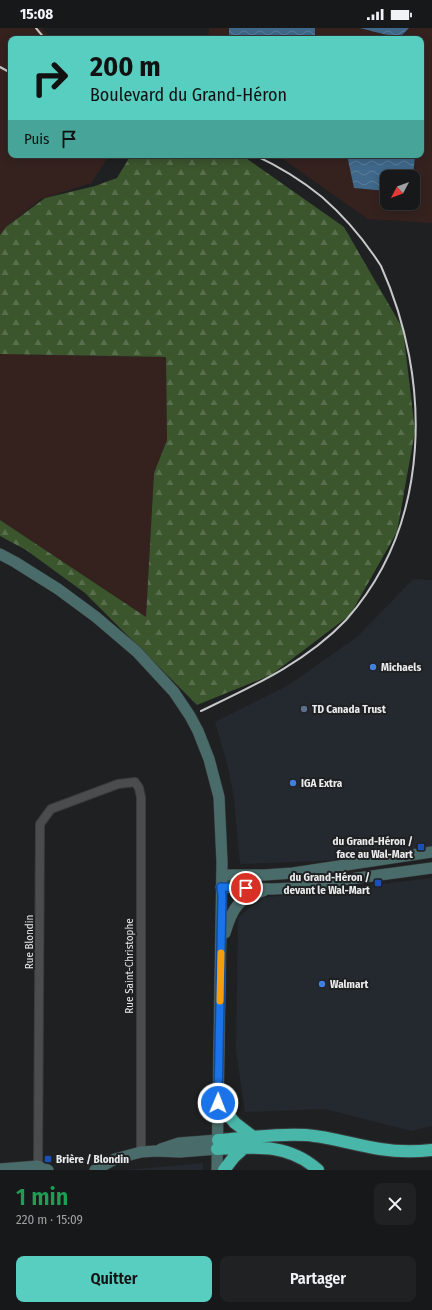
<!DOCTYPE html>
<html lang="fr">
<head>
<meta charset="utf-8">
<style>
  :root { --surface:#17181a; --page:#202123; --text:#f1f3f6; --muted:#9ea0a2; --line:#363739; --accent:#58cec0 }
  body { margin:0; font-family:"Fira Sans Condensed",sans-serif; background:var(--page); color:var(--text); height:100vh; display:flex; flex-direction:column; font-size:15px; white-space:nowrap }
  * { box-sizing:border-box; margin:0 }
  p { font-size:13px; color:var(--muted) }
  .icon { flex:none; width:22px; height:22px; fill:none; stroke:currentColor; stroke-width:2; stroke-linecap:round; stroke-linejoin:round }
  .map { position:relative; height:1142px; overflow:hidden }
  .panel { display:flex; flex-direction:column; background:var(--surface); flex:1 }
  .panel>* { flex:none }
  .top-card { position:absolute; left:8px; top:8px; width:416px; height:122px; border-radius:8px; box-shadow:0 2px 10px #0003,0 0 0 1px var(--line); background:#58cec0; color:#111; overflow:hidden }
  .needle { width:26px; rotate:229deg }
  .buttons { position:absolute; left:380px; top:142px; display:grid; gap:8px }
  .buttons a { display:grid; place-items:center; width:40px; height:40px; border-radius:8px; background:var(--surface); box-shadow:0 2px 10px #0003,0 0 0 1px var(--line); font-size:20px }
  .pin { position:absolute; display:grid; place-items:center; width:34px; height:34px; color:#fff; margin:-17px; border:2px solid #fff; border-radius:50%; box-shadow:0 1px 4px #0007 }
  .me { position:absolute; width:44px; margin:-22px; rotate:1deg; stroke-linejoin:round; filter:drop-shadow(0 0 3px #0008) }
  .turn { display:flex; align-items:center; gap:14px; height:84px; padding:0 16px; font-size:18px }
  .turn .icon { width:52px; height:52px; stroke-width:2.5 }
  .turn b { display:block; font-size:28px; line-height:34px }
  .then { display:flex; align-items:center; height:38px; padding:0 16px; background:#0003; gap:8px; font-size:15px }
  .round { display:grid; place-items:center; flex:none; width:42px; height:42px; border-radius:8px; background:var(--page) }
  .overview { display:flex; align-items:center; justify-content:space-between; height:68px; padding:0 16px }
  h1 { font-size:24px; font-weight:600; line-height:30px; color:#1e9e55 }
  .button { display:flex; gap:8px; margin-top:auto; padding:8px 16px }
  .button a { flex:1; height:46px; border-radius:8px; background:var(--accent); color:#111; font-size:16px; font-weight:600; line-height:46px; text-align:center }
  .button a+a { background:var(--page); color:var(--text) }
  .status { display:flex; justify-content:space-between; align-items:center; height:28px; padding:0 20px; background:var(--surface); direction:ltr }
  .status svg { height:11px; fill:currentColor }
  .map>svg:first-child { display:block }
  .built { fill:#24292f }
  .industrial { fill:#35221f; fill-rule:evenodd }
  .forest { fill:url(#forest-firs) }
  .water { fill:url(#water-waves) }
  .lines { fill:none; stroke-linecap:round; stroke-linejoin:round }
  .street-casing { stroke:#3a3c3d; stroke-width:10 }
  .secondary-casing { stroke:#3a3c3d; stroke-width:12 }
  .highway-casing { stroke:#3a3c3d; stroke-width:14 }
  .street { stroke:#4a4c4e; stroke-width:8 }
  .secondary { stroke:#496c6a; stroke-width:11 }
  .highway { stroke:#48b7aa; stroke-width:12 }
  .rail { stroke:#c7c8c9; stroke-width:2 }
  .route-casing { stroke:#114b97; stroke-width:10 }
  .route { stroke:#1a73e8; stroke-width:7 }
  .slow { stroke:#f59e0b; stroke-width:7 }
  .shop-dot { fill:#3f7fe0; stroke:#1f2022; stroke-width:1.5 }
  .service-dot { fill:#5c6f8a; stroke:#1f2022; stroke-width:1.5 }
  .transit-dot { fill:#1a4fb4; stroke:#1f2022; stroke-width:1.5 }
  .labels { text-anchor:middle; stroke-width:4; stroke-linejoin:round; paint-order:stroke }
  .poi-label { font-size:11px; font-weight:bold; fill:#eaebec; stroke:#1f2022; text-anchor:start }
  .street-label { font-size:11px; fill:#eaebec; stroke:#1f2022 }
</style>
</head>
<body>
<div class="status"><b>15:08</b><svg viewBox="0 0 49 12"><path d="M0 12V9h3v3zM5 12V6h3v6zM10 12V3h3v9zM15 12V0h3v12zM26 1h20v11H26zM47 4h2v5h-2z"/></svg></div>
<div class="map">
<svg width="432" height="1142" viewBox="0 0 432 1142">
  <defs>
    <pattern id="forest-firs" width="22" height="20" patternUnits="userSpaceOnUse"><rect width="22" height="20" fill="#3b552d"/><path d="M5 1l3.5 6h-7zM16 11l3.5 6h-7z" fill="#586e4c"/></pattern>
    <pattern id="water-waves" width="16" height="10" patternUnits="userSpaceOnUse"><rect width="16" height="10" fill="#3f688a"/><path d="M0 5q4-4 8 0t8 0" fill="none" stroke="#5b7e9b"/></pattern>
  </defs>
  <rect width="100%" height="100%" fill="#1f2022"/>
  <path class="built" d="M413 551 432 552V826L397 830 240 836 234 770 228 739 215 694 287 658 357 609Z
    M432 850V1098L411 1103 325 1081 245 1084 236 1023 238 890 260 870Z
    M203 1135V1142H126Z"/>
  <path class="industrial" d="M0 0H42L52 11H11V127H110L91 155 41 171 6 199 0 207Z
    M209 0H432V195L368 191 277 127H421V11H208ZM387 149H413V175H387Z
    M0 326 166 329 167 412 154 445 146 589 0 492Z"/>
  <path class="forest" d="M131 127H239L243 128 344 199 403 301 415 403 397 504 350 587 271 647 197 677 85 565 26 522 0 508V492L146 589 154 445 167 412 166 329 0 326V207L6 199 45 170 95 158 117 150Z"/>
  <path class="water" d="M229 0H315V11H229Z
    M360 0H409L400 9 383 6Z
    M347 127H415L413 149H387V163L354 160Z"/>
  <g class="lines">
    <defs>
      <path id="street" d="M38 1138 40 796 51 781 118 756 135 754 139 760 141 769V1124"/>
      <path id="secondary" d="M0 526 15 534 58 561 96 589 137 624 174 664 190 688 198 703 209 731 219 769 222 834 217 1142
        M222 847H264L293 845 432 824
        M221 859 272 861 294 860 328 854 432 840
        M225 905C232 881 238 870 263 863
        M161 1121 179 1115 218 1112
        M0 1141 38 1138 48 1142
        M95 1142 115 1131 141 1124 156 1123 180 1124 217 1121"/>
      <path id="highway" d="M218 1075 235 1095 252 1108
        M218 1112C247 1110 276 1105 306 1107 331 1109 355 1117 380 1121 398 1124 415 1124 432 1122
        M217 1121C255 1119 288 1115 318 1142
        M224 1142 234 1129 244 1120"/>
    </defs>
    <use href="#street" class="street-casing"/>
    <use href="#secondary" class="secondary-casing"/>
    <use href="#highway" class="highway-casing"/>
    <use href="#street" class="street"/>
    <use href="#secondary" class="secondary"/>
    <use href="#highway" class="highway"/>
    <path class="rail" d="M36 0 45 11
      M0 39 11 45
      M201 683C253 658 305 635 346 592 432 495 432 352 381 238 365 213 345 189 322 169 301 152 278 138 254 127"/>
  </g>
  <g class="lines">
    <defs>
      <path id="route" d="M218 1075 222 868 221 859 246 860"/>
    </defs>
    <use href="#route" class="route-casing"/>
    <use href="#route" class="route"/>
    <path class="slow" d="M220 973 221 925"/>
  </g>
  <g class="shop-dot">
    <circle cx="373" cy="639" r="4"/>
    <circle cx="293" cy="755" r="4"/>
    <circle cx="322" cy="956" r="4"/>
  </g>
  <circle class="service-dot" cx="304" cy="681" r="4"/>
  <g class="transit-dot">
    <rect x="417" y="815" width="8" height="8" rx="2"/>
    <rect x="374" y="851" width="8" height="8" rx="2"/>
    <rect x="44" y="1127" width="8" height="8" rx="2"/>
  </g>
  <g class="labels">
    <g class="poi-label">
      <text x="381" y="643">Michaels</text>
      <text x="312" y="685">TD Canada Trust</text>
      <text x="301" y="759">IGA Extra</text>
      <text x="413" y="817" text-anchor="end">du Grand-Héron /<tspan x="413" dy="13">face au Wal-Mart</tspan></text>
      <text x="370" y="853" text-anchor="end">du Grand-Héron /<tspan x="370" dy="13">devant le Wal-Mart</tspan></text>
      <text x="330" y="960">Walmart</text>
      <text x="56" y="1135">Brière / Blondin</text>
    </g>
    <g class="street-label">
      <text transform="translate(29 914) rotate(-90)" y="4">Rue Blondin</text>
      <text transform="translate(129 938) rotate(-90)" y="4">Rue Saint-Christophe</text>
    </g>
  </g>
</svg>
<div class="buttons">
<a><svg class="needle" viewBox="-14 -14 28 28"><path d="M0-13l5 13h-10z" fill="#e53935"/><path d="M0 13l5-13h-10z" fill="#9ea0a2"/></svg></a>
</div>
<div class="pin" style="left:246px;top:860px;background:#d93025"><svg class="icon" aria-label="arrive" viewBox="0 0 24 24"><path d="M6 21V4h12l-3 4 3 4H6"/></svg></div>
<svg class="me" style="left:218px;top:1075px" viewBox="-20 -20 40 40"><circle r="17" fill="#1a73e8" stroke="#fff" stroke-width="3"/><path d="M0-11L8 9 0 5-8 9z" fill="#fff"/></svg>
<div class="top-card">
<div class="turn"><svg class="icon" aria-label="right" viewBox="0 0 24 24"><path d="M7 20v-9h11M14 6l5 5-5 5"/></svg><div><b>200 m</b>Boulevard du Grand-Héron</div></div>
<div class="then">Puis<svg class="icon" aria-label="arrive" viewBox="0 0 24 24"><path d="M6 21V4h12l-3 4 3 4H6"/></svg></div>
</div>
</div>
<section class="panel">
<div class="overview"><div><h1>1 min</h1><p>220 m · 15:09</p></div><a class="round"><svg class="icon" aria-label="close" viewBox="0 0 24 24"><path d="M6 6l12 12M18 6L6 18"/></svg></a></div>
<div class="button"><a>Quitter</a><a>Partager</a></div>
</section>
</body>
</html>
